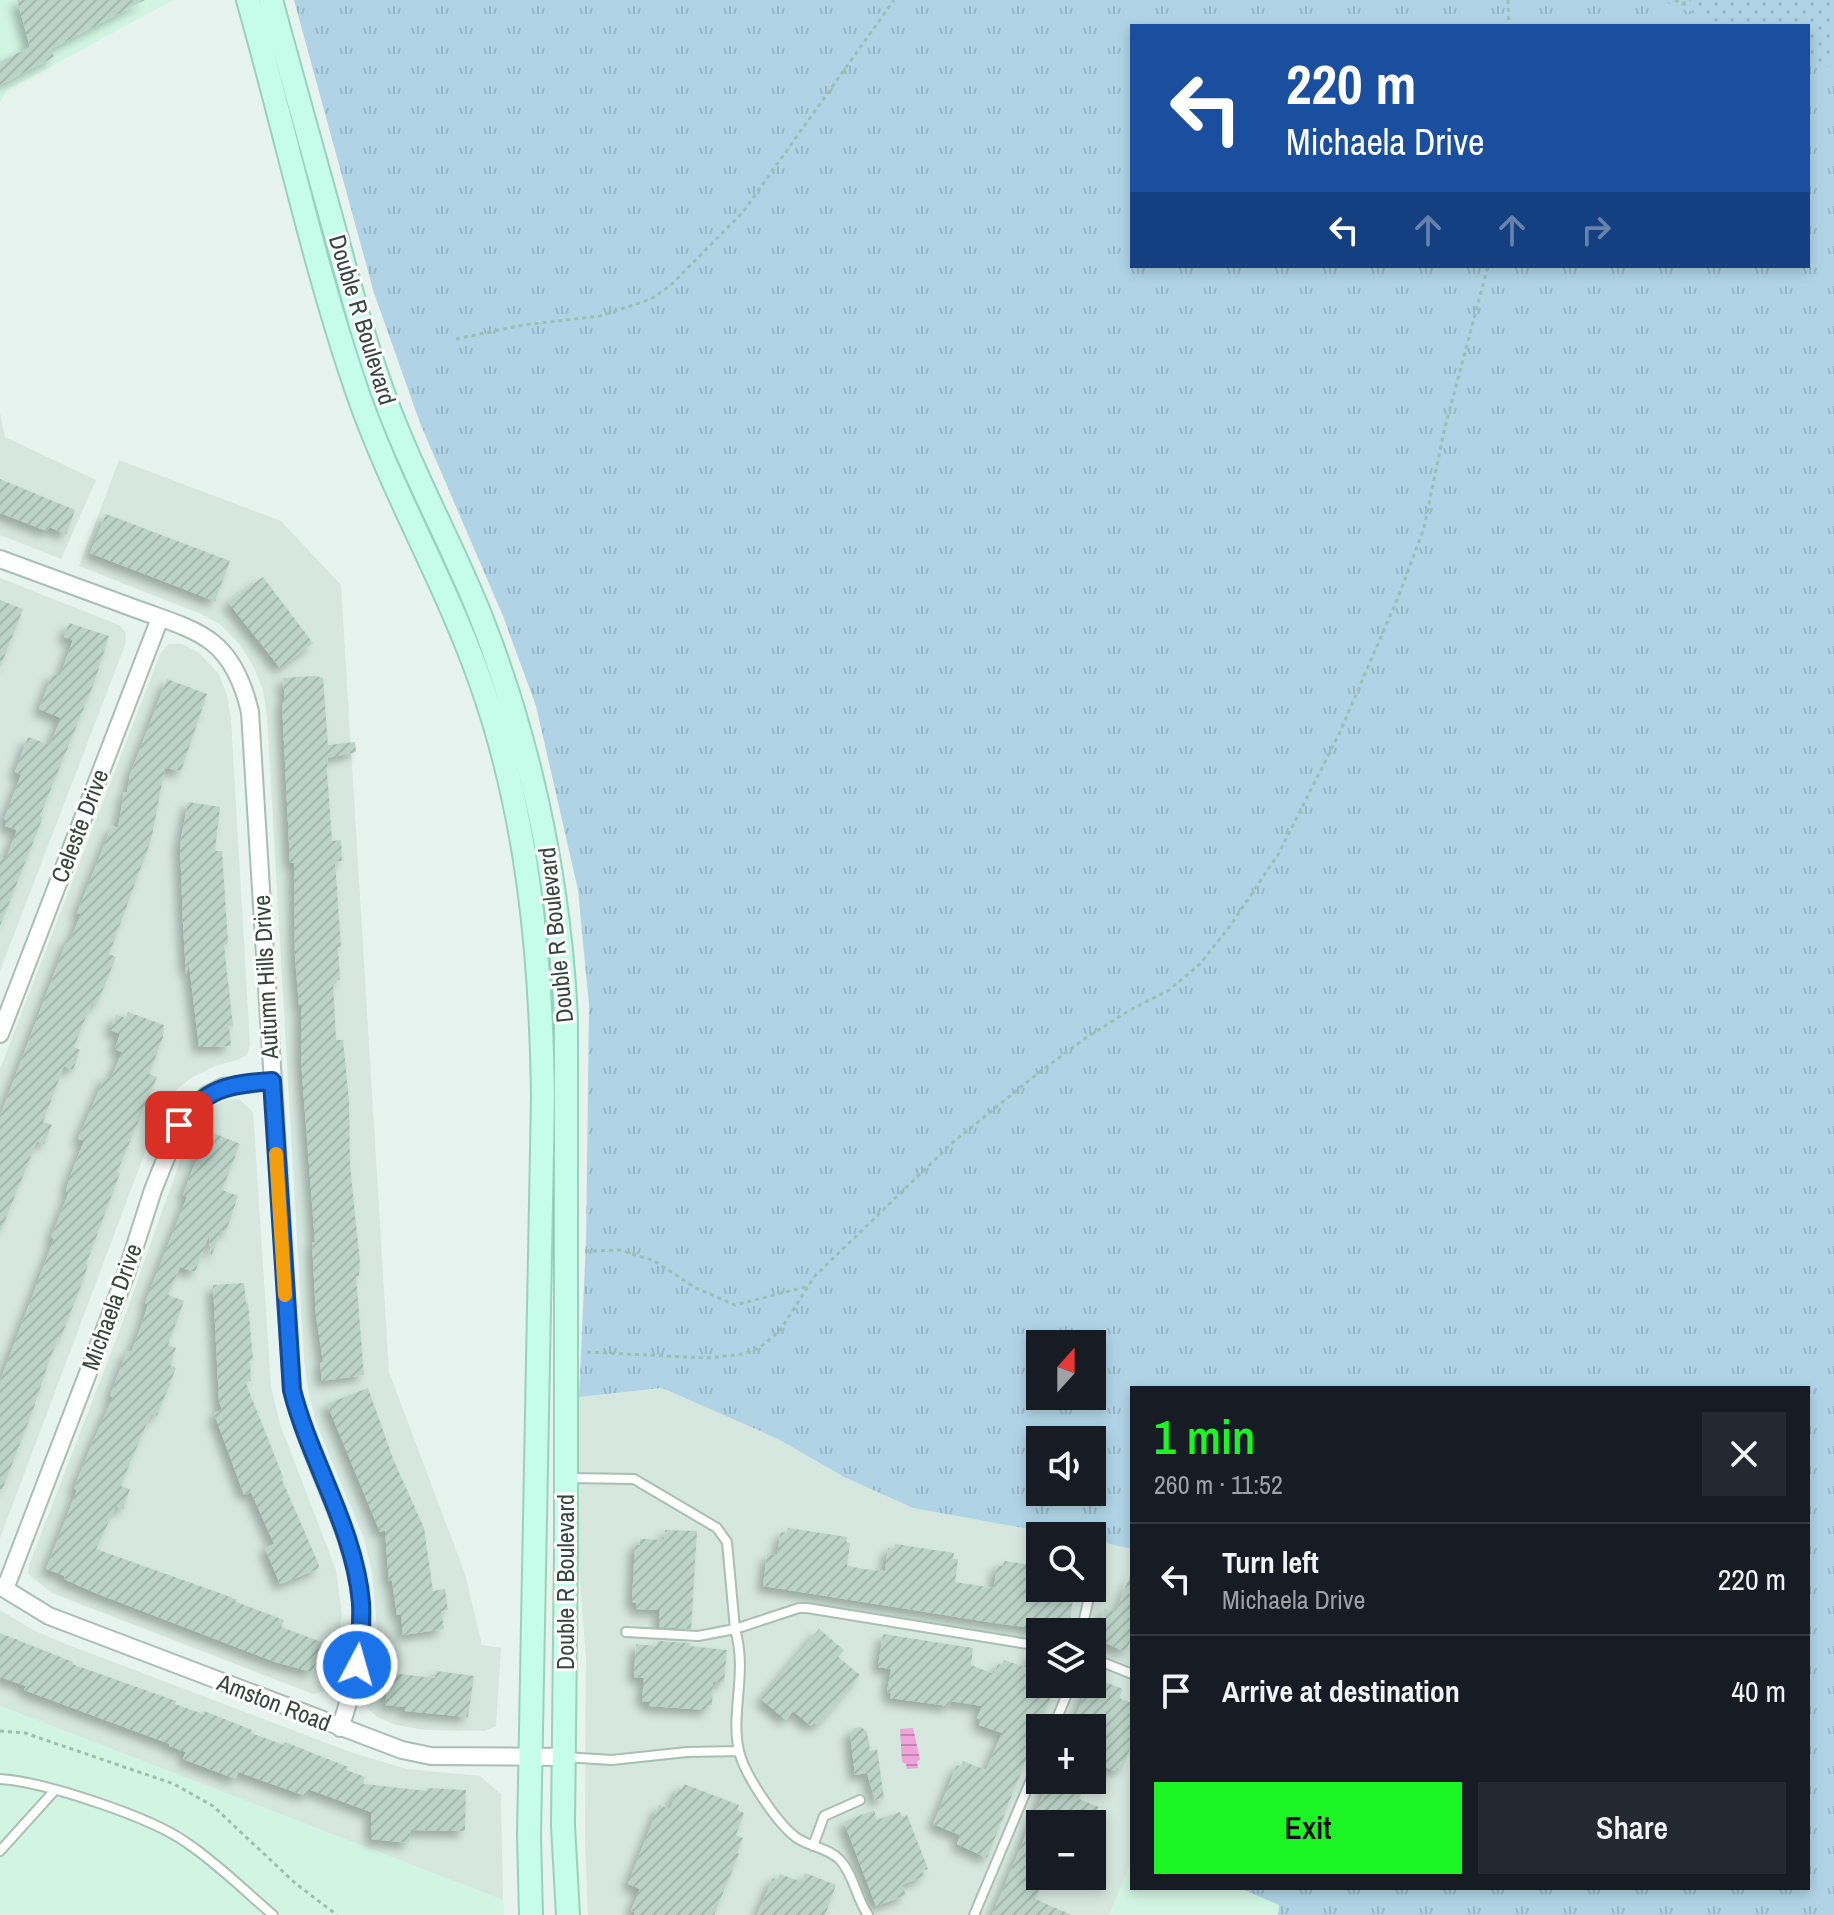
<!DOCTYPE html>
<html lang="en">
<head>
<meta charset="utf-8">
<style>
  :root { --surface:#171b24; --page:#242831; --text:#f1f3f6; --muted:#9ea1a6; --line:#363941; --accent:#1cf524 }
  body { margin:0; font-family:"Archivo Narrow",sans-serif; background:var(--page); color:var(--text); height:100vh; display:flex; flex-direction:column; font-size:30px; white-space:nowrap }
  * { box-sizing:border-box; margin:0 }
  p { font-size:26px; color:var(--muted) }
  .icon { flex:none; width:44px; height:44px; fill:none; stroke:currentColor; stroke-width:2; stroke-linecap:round; stroke-linejoin:round }
  .map { position:relative; flex:1; overflow:hidden }
  .details { position:absolute; left:1130px; top:1386px; width:680px; height:504px; display:flex; flex-direction:column; background:var(--surface); border-radius:0px; box-shadow:0 4px 12px #0003 }
  .details>* { flex:none }
  .banner { position:absolute; left:1130px; top:24px; width:680px; height:244px; border-radius:0px; box-shadow:0 4px 12px #0003; background:#1a4fa0; color:#fff; overflow:hidden }
  .needle { width:52px; rotate:21deg }
  .tools { position:absolute; left:1026px; top:1330px; display:grid; gap:16px }
  .tools a { display:grid; place-items:center; width:80px; height:80px; border-radius:0px; background:var(--surface); box-shadow:0 4px 12px #0003; font-size:40px }
  .pin { position:absolute; display:grid; place-items:center; width:68px; height:68px; color:#fff; margin:-34px; border-radius:16px; box-shadow:0 4px 12px #0006 }
  .me { position:absolute; width:88px; margin:-44px; rotate:6deg; stroke-linejoin:round; filter:drop-shadow(0 0 6px #0008) }
  .turn { display:flex; align-items:center; gap:28px; height:168px; padding:0 24px; font-size:36px }
  .turn .icon { width:104px; height:104px; stroke-width:2.5 }
  .turn b { display:block; font-size:56px; line-height:68px }
  .lanes { display:flex; align-items:center; height:76px; padding:0 24px; background:#0003; justify-content:center; gap:40px; direction:ltr }
  .lanes .off { opacity:.35 }
  .round { display:grid; place-items:center; flex:none; width:84px; height:84px; border-radius:0px; background:var(--page) }
  .headline { display:flex; align-items:center; justify-content:space-between; height:136px; padding:0 24px }
  h1 { font-size:48px; font-weight:600; line-height:60px; color:var(--accent) }
  .primary-button { display:flex; gap:16px; margin-top:auto; padding:16px 24px }
  .primary-button a { flex:1; height:92px; border-radius:0px; background:var(--accent); color:#111; font-size:32px; font-weight:600; line-height:92px; text-align:center }
  .primary-button a+a { background:var(--page); color:var(--text) }
  ul { padding:0; list-style:none }
  li { display:flex; align-items:center; gap:24px; height:112px; padding:0 24px; border-top:2px solid var(--line) }
  li div { flex:1 }
  li b { display:block; font-size:30px }
  li em { font-style:normal }
  .map>svg:first-child { display:block }
  .residential { fill:#d5e7df; fill-rule:evenodd }
  .commercial { fill:#d2f4e2 }
  .grass { fill:url(#grass-tufts); fill-rule:evenodd }
  .park { fill:url(#park-dots) }
  .water { fill:url(#water-rules) }
  .building { fill:url(#building-hatch); filter:url(#shadow) }
  .lines { fill:none; stroke-linecap:round; stroke-linejoin:round }
  .lane-casing { stroke:#a9beb4; stroke-width:12 }
  .street-casing { stroke:#a9beb4; stroke-width:20 }
  .secondary-casing { stroke:#98d2bc; stroke-width:26 }
  .path { stroke:#9bc0af; stroke-width:3; stroke-dasharray:4 4; stroke-linecap:butt }
  .lane { stroke:#fff; stroke-width:8 }
  .street { stroke:#fff; stroke-width:16 }
  .secondary { stroke:#c6fdea; stroke-width:22 }
  .route-casing { stroke:#114b97; stroke-width:20 }
  .route { stroke:#1a73e8; stroke-width:14 }
  .slow { stroke:#f59e0b; stroke-width:14 }
  .labels { text-anchor:middle; stroke-width:6; stroke-linejoin:round; paint-order:stroke }
  .street-label { font-size:24px; fill:#36463e; stroke:#fff }
</style>
</head>
<body>
<div class="map">
<svg width="1834" height="1915" viewBox="0 0 1834 1915">
  <defs>
    <pattern id="grass-tufts" width="24" height="20" patternUnits="userSpaceOnUse" patternTransform="scale(2)"><rect width="24" height="20" fill="#b0d4e6"/><path d="M3 7l-1-3M5 7V3M7 7l1-3M15 17l-1-3M17 17v-4M19 17l1-3" fill="none" stroke="#98b7c6"/></pattern>
    <pattern id="park-dots" width="8" height="8" patternUnits="userSpaceOnUse" patternTransform="scale(2)"><rect width="8" height="8" fill="#b0d4e6"/><path d="M2 2h.1M6 6h.1" fill="none" stroke="#98b7c6" stroke-width="1.8" stroke-linecap="round"/></pattern>
    <pattern id="water-rules" width="6" height="5" patternUnits="userSpaceOnUse" patternTransform="scale(2)"><rect width="6" height="5" fill="#eea4d8"/><path d="M0 2.5h6" fill="none" stroke="#c287b1"/></pattern>
    <pattern id="building-hatch" width="6" height="6" patternUnits="userSpaceOnUse" patternTransform="scale(2)"><rect width="6" height="6" fill="#bcd4c8"/><path d="M-1 1l2-2M0 6l6-6M5 7l2-2" fill="none" stroke="#a2b7ad"/></pattern>
    <filter id="shadow"><feDropShadow dx="-6" dy="6" stdDeviation="4" flood-color="#0004"/></filter>
  </defs>
  <rect width="100%" height="100%" fill="#e7f3ee"/>
  <path class="residential" d="M0 413 5 437 96 480 61 559 0 535Z
    M119 460 281 521 341 585 389 1372 465 1574 482 1645 501 1648 496 1726 485 1731 425 1730 396 1725 377 1717 368 1709 366 1700 378 1640 372 1572 363 1536 317 1425 309 1395 304 1361 267 716 263 690 254 667 240 645 221 625 201 614 79 566Z
    M0 578 119 625 126 633 125 645 0 971Z
    M169 644H182L199 653 218 673 227 695 231 720 250 1044 247 1055 237 1060 215 1066 191 1078 176 1090 162 1107 0 1538V1069L160 654Z
    M239 1099 253 1112 271 1387 280 1424 336 1570 342 1615 332 1686 326 1691 313 1694 52 1593 28 1574 29 1565 122 1324 186 1144 197 1121 210 1107 227 1100Z
    M662 1388 778 1439 844 1477 913 1508 1067 1536H1040V1588H1092V1540L1132 1549V1861L1109 1915H588L585 1839 586 1658 578 1557 579 1397ZM1040 1632H1092V1684H1040ZM1040 1728H1092V1780H1040ZM1040 1824H1092V1876H1040Z
    M0 1610 33 1630 66 1644 353 1753 407 1769 480 1776 501 1794 503 1900 0 1706Z"/>
  <path class="commercial" d="M0 0H173L6 91 0 103Z
    M0 1706 503 1900 504 1915H0Z
    M1132 1861V1888H1239L1279 1905 1278 1915H1109Z"/>
  <path class="grass" d="M294 0H1834V1915H1278L1279 1905 1239 1888H1808V1388H1132V1549L1092 1540V1536H1067L913 1508 844 1477 778 1439 662 1388 579 1397 586 1241 589 1005 578 890 536 706 503 616 420 423 374 293ZM1132 26H1808V266H1132ZM1040 1344H1092V1396H1040ZM1040 1440H1092V1492H1040Z"/>
  <path class="park" d="M1660 0H1834V69L1808 58V26H1726Z"/>
  <path class="water" d="M913 1728 920 1759 917 1762 918 1768 907 1769 906 1764 902 1762 900 1729Z"/>
  <path class="building" d="M17 0H145L51 49 54 57 0 85V62L30 47Z
    M0 479 75 510 66 534 49 527 47 531 0 513Z
    M106 514 230 561 215 601 90 553Z
    M263 577 313 643 280 668 228 602Z
    M0 600 23 609 1 665H0Z
    M69 623 109 636 94 683 40 816 43 817 0 926V857L6 859 17 830 5 826 7 820 4 819 21 775 15 772 28 737 50 745 61 718 39 709 53 673 60 676 73 640 64 637Z
    M315 676 323 678 328 745 355 742 356 752 328 758 327 771 332 841 341 840 342 861H335L341 947H338L340 980H333L336 1040H343L349 1101 350 1165 360 1263 359 1276H356L364 1375 322 1381 320 1363 323 1362 316 1315 312 1242H315L301 1060V1005H299L295 957 294 863H290L282 701H285L283 678Z
    M167 679 207 694 181 771 165 768 151 840 109 954 116 957 97 1004H91L74 1047 80 1050 73 1070 64 1066 43 1122 52 1125 44 1144 37 1141 0 1233V1116L67 940 70 941 81 914 77 913 105 843 112 826 118 828 124 792H127L130 775Z
    M188 802 220 807 215 851H222L228 943 224 946 233 1026H229L231 1046 199 1047 189 964 186 974 183 923 180 844Z
    M128 1012 164 1025 163 1037 149 1074 157 1077 117 1172 120 1173 86 1264 88 1265 82 1283 61 1337H59L50 1358 33 1410 2 1490 0 1489V1381L54 1239 51 1237 69 1192 66 1191 70 1177 84 1141 78 1139 105 1076 111 1078 122 1052 115 1049 120 1034 110 1030 116 1015 126 1018Z
    M211 1132 240 1144 222 1190 238 1196 226 1232 221 1230 211 1257 209 1235 195 1272 180 1267 168 1295 184 1301 168 1345 176 1348 170 1365 176 1368 157 1416 151 1414 129 1465 121 1486 130 1489 123 1509 116 1506 96 1549 225 1595 237 1600 234 1601 284 1620 281 1627 324 1643 312 1672 275 1662 93 1592 64 1579 65 1576 46 1569 77 1490 74 1488 92 1444 113 1397 110 1396 127 1351 131 1352 142 1324 148 1304 145 1303 187 1197 183 1195 200 1150 203 1151Z
    M244 1283 246 1303H248L253 1360 250 1361 251 1381H245L283 1477 282 1480 319 1565 318 1569 280 1584 265 1548 274 1544 251 1492 244 1495 214 1413 222 1410 219 1401 213 1285Z
    M368 1388 394 1461 424 1528 433 1591 445 1589 448 1610 441 1611 444 1629 403 1635 401 1614 397 1615 392 1581H389L385 1530 380 1532 327 1404Z
    M788 1528 847 1537 846 1542 850 1543 847 1566 870 1570 885 1571 888 1548 894 1549 895 1544 954 1553 953 1559H958L955 1582 994 1588 997 1565 1003 1566 1004 1561 1040 1566V1588H1065L1063 1599 1073 1600 1068 1632 1001 1624 763 1586 767 1554 777 1555 781 1532 787 1533Z
    M665 1530 697 1531 691 1629 659 1627 660 1610 636 1609V1603L632 1602 635 1544 640 1545V1539L664 1540Z
    M1131 1573 1132 1636 1126 1652 1094 1638 1105 1608 1116 1612Z
    M819 1629 844 1650 838 1657 860 1675 818 1725 814 1722 811 1726 793 1711 786 1720 761 1699Z
    M0 1633 73 1662 72 1664 176 1701 175 1704 203 1714 204 1711 252 1730 251 1733 284 1745 285 1742 348 1767 346 1770 365 1777 363 1784 428 1791V1788L466 1790 465 1831 411 1830 409 1843 371 1839V1812L308 1789 306 1796 238 1772 236 1779 183 1759 186 1752 169 1746 170 1744 24 1690 26 1686 0 1677Z
    M883 1634 973 1648 971 1665 994 1674 998 1664 1002 1665 1004 1660 1027 1668 1033 1652 1040 1653V1684H1056L987 1858 957 1844 960 1835 933 1824 957 1765 961 1767 963 1761 986 1770 1002 1733 979 1725 981 1720 977 1718 982 1706 950 1701 949 1706 890 1698 891 1693 887 1692 891 1669 878 1667Z
    M658 1641 690 1643V1646L727 1650 724 1682H713L712 1705H707V1710L649 1706V1702L642 1701 644 1678 634 1677 636 1644 657 1646Z
    M436 1671 474 1676 468 1717 405 1711V1707L385 1705 390 1673 435 1678Z
    M1092 1677 1123 1689 1119 1698 1132 1703V1743L1122 1769 1116 1767 1115 1771 1092 1762V1728H1071L1085 1693 1092 1684Z
    M861 1727 867 1732 870 1751 877 1749 884 1798 875 1800 867 1773 855 1775 850 1734 854 1728Z
    M1049 1780H1057L1083 1790 1079 1799 1099 1807 1092 1824H1040V1887L1035 1899 1072 1915H992Z
    M684 1784 739 1805 737 1810 744 1813 736 1835 743 1838 737 1853 739 1854 714 1915H634L635 1912 631 1911 640 1889 628 1884 659 1805 670 1809 678 1788 682 1789Z
    M874 1810 877 1820 900 1812 902 1817 907 1815 928 1869 922 1871 924 1876 902 1885 906 1895 876 1906 844 1822Z
    M805 1873 836 1885 825 1915H757L773 1878 777 1879 780 1874 802 1882Z"/>
  <g class="lines">
    <defs>
      <path id="lane" d="M567 1478 634 1479 717 1528 727 1542 735 1629 698 1636 626 1632
        M1081 1632 1091 1589
        M1092 1658 1132 1674
        M1053 1728 1071 1684
        M564 1757 612 1760 687 1752 739 1751
        M0 1779C45 1782 151 1817 187 1843 218 1864 245 1891 273 1915
        M813 1846 824 1816 860 1800
        M0 1851 55 1790
        M868 1915C856 1898 854 1875 840 1860 829 1848 810 1847 797 1838 778 1825 744 1774 739 1751 730 1713 748 1673 735 1629L799 1608H807L1040 1646
        M974 1915 1040 1758"/>
      <path id="street" d="M0 559C46 576 93 593 139 610 163 619 193 627 213 643 234 660 244 686 250 712L292 1390C309 1461 353 1527 361 1601 365 1644 354 1688 340 1728
        M0 1034 160 618
        M0 1586 49 1616 402 1750 431 1756 563 1757
        M5 1589 126 1274 153 1190 179 1125 191 1109 207 1095 223 1087 272 1081"/>
      <path id="secondary" d="M248 0C285 129 313 263 357 391 391 490 445 581 480 680 528 814 541 955 543 1097L529 1835 531 1915
        M271 0C291 74 312 148 332 221 349 282 364 342 386 401 413 475 452 544 481 617 531 745 559 879 566 1017V1548L563 1826 568 1915"/>
    </defs>
    <use href="#lane" class="lane-casing"/>
    <use href="#street" class="street-casing"/>
    <use href="#secondary" class="secondary-casing"/>
    <path class="path" d="M1508 0 1509 26
      M1675 0 1682 4 1690 0
      M456 339 523 325 600 316 651 299 671 285 743 212 894 0
      M585 1251 620 1250 654 1261 696 1288 735 1305 809 1286
      M587 1352 708 1358 743 1354 759 1348 779 1332 814 1277 951 1144 1037 1074 1087 1037 1130 1010 1169 990 1200 964 1230 926 1279 853 1339 734 1399 595 1424 528 1444 431 1488 266
      M0 1731 25 1733 174 1784 213 1806 295 1883 337 1915"/>
    <use href="#lane" class="lane"/>
    <use href="#street" class="street"/>
    <use href="#secondary" class="secondary"/>
  </g>
  <g class="lines">
    <defs>
      <path id="route" d="M179 1125C205 1088 229 1084 272 1081L292 1390C310 1461 355 1529 361 1603 362 1624 360 1644 357 1665"/>
    </defs>
    <use href="#route" class="route-casing"/>
    <use href="#route" class="route"/>
    <path class="slow" d="M276 1154 285 1295"/>
  </g>
  <g class="labels">
    <g class="street-label">
      <text transform="translate(362 320) rotate(73)" y="8">Double R Boulevard</text>
      <text transform="translate(80 826) rotate(-69)" y="8">Celeste Drive</text>
      <text transform="translate(556 935) rotate(-96)" y="8">Double R Boulevard</text>
      <text transform="translate(266 977) rotate(-93)" y="8">Autumn Hills Drive</text>
      <text transform="translate(112 1307) rotate(-70)" y="8">Michaela Drive</text>
      <text transform="translate(566 1582) rotate(-90)" y="8">Double R Boulevard</text>
      <text transform="translate(274 1703) rotate(21)" y="8">Amston Road</text>
    </g>
  </g>
</svg>
<div class="tools">
<a><svg class="needle" viewBox="-14 -14 28 28"><path d="M0-13l5 13h-10z" fill="#e53935"/><path d="M0 13l5-13h-10z" fill="#9ea1a6"/></svg></a>
<a><svg class="icon" aria-label="sound" viewBox="0 0 24 24"><path d="M4 9h4l5-4v14l-5-4H4zM17 9q2 3 0 6"/></svg></a>
<a><svg class="icon" aria-label="search" viewBox="0 0 24 24"><circle cx="10" cy="10" r="6"/><path d="M15 15l6 6"/></svg></a>
<a><svg class="icon" aria-label="layers" viewBox="0 0 24 24"><path d="M12 4l9 5-9 5-9-5zM3 14l9 5 9-5"/></svg></a>
<a>+</a>
<a>−</a>
</div>
<div class="pin" style="left:179px;top:1125px;background:#d93025"><svg class="icon" aria-label="arrive" viewBox="0 0 24 24"><path d="M6 21V4h12l-3 4 3 4H6"/></svg></div>
<svg class="me" style="left:357px;top:1665px" viewBox="-20 -20 40 40"><circle r="17" fill="#1a73e8" stroke="#fff" stroke-width="3"/><path d="M0-11L8 9 0 5-8 9z" fill="#fff"/></svg>
<div class="banner">
<div class="turn"><svg class="icon" aria-label="left" viewBox="0 0 24 24"><path d="M17 20v-9H6M10 6l-5 5 5 5"/></svg><div><b>220 m</b>Michaela Drive</div></div>
<div class="lanes"><svg class="icon" aria-label="left" viewBox="0 0 24 24"><path d="M17 20v-9H6M10 6l-5 5 5 5"/></svg><svg class="icon off" aria-label="ahead" viewBox="0 0 24 24"><path d="M12 20V5M6 11l6-6 6 6"/></svg><svg class="icon off" aria-label="ahead" viewBox="0 0 24 24"><path d="M12 20V5M6 11l6-6 6 6"/></svg><svg class="icon off" aria-label="right" viewBox="0 0 24 24"><path d="M7 20v-9h11M14 6l5 5-5 5"/></svg></div>
</div>
<section class="details">
<div class="headline"><div><h1>1 min</h1><p>260 m · 11:52</p></div><a class="round"><svg class="icon" aria-label="close" viewBox="0 0 24 24"><path d="M6 6l12 12M18 6L6 18"/></svg></a></div>
<ul>
<li><svg class="icon" aria-label="left" viewBox="0 0 24 24"><path d="M17 20v-9H6M10 6l-5 5 5 5"/></svg><div><b>Turn left</b><p>Michaela Drive</p></div><em>220 m</em></li>
<li><svg class="icon" aria-label="arrive" viewBox="0 0 24 24"><path d="M6 21V4h12l-3 4 3 4H6"/></svg><div><b>Arrive at destination</b></div><em>40 m</em></li>
</ul>
<div class="primary-button"><a>Exit</a><a>Share</a></div>
</section>
</div>
</body>
</html>
